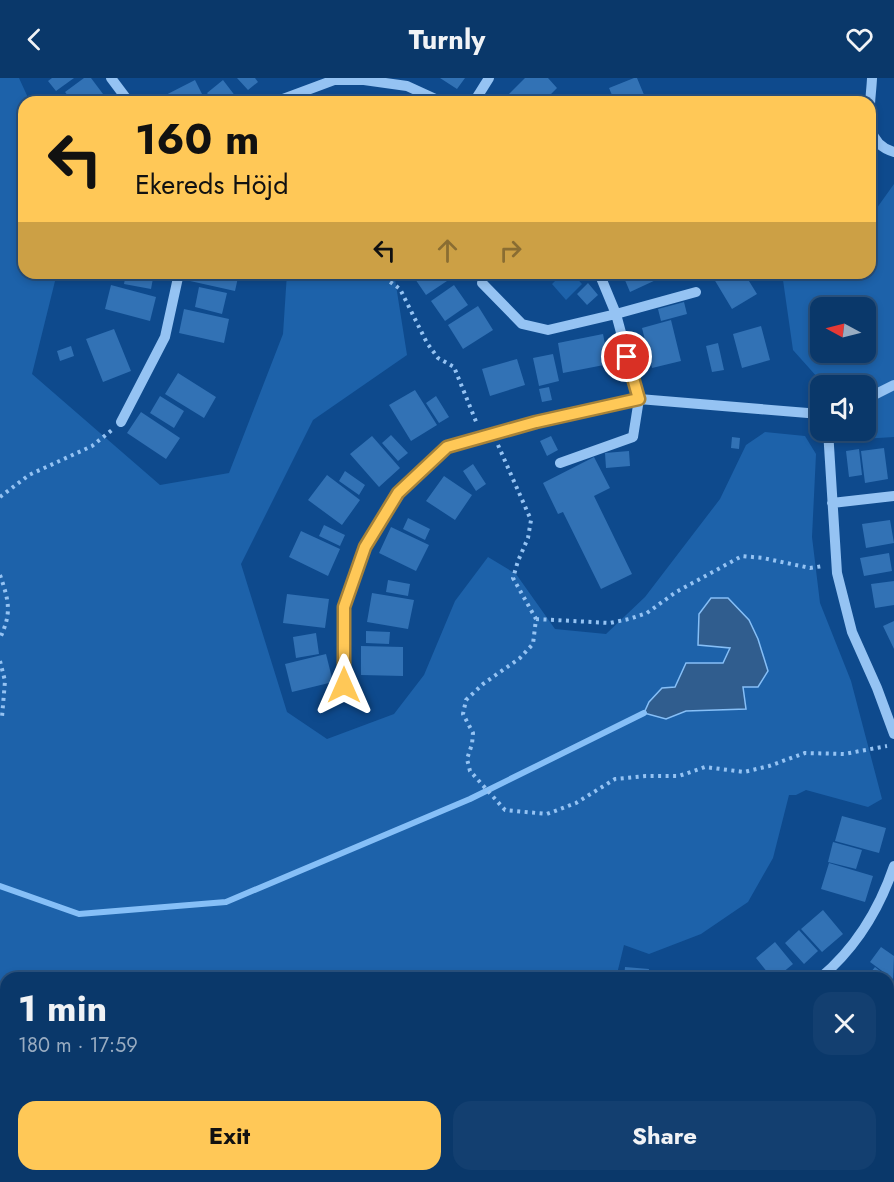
<!DOCTYPE html>
<html lang="en">
<head>
<meta charset="utf-8">
<style>
  :root { --surface:#0a386a; --page:#133f70; --text:#f1f3f6; --muted:#99acc1; --line:#2a527e; --accent:#ffc857 }
  body { margin:0; font-family:Jost,sans-serif; background:var(--page); color:var(--text); height:100vh; display:flex; flex-direction:column; font-size:22px; white-space:nowrap }
  * { box-sizing:border-box; margin:0 }
  p { font-size:20px; color:var(--muted) }
  .icon { flex:none; width:33px; height:33px; fill:none; stroke:currentColor; stroke-width:2; stroke-linecap:round; stroke-linejoin:round }
  .map { position:relative; flex:1; overflow:hidden }
  .details { position:absolute; left:0px; top:894px; width:894px; height:210px; display:flex; flex-direction:column; background:var(--surface); border-radius:18px 18px 0 0; box-shadow:0 3px 9px #0003,0 0 0 2px var(--line) }
  .details>* { flex:none }
  .hud { position:absolute; left:18px; top:18px; width:858px; height:183px; border-radius:18px; box-shadow:0 3px 9px #0003,0 0 0 2px var(--line); background:#ffc857; color:#111; overflow:hidden }
  .needle { width:39px; rotate:277deg }
  .controls { position:absolute; left:810px; top:219px; display:grid; gap:12px }
  .controls a { display:grid; place-items:center; width:66px; height:66px; border-radius:12px; background:var(--surface); box-shadow:0 3px 9px #0003,0 0 0 2px var(--line); font-size:30px }
  .pin { position:absolute; display:grid; place-items:center; width:51px; height:51px; color:#fff; margin:-26px; border:3px solid #fff; border-radius:50%; box-shadow:0 2px 6px #0007 }
  .me { position:absolute; width:66px; margin:-33px; rotate:0deg; stroke-linejoin:round; filter:drop-shadow(0 0 4px #0008) }
  .turn { display:flex; align-items:center; gap:21px; height:126px; padding:0 18px; font-size:27px }
  .turn .icon { width:78px; height:78px; stroke-width:2.5 }
  .turn b { display:block; font-size:42px; line-height:51px }
  .lanes { display:flex; align-items:center; height:57px; padding:0 18px; background:#0003; justify-content:center; gap:30px; direction:ltr }
  .lanes .off { opacity:.35 }
  .round { display:grid; place-items:center; flex:none; width:63px; height:63px; border-radius:18px; background:var(--page) }
  .headline { display:flex; align-items:center; justify-content:space-between; height:102px; padding:0 18px }
  h1 { font-size:36px; font-weight:700; line-height:45px }
  .button { display:flex; gap:12px; margin-top:auto; padding:12px 18px }
  .button a { flex:1; height:69px; border-radius:18px; background:var(--accent); color:#111; font-size:24px; font-weight:700; line-height:69px; text-align:center }
  .button a+a { background:var(--page); color:var(--text) }
  header { display:flex; justify-content:space-between; align-items:center; height:78px; padding:0 18px; background:var(--surface); font-size:27px; font-weight:700 }
  .map>svg:first-child { display:block }
  .green { fill:#1d62aa; fill-rule:evenodd }
  .water { fill:#305d8e; stroke:#86bff7; stroke-width:1.5 }
  .lines { fill:none; stroke-linecap:round; stroke-linejoin:round }
  .stream { stroke:#86bff7; stroke-width:6 }
  .building { fill:#3272b5 }
  .path { stroke:#95c3f3; stroke-width:4; stroke-dasharray:3 4.5; stroke-linecap:butt }
  .minor { stroke:#95c3f3; stroke-width:10 }
  .route-casing { stroke:#a68239; stroke-width:15 }
  .route { stroke:#ffc857; stroke-width:10 }
</style>
</head>
<body>
<header><svg class="icon" aria-label="back" viewBox="0 0 24 24"><path d="M15 5l-7 7 7 7"/></svg>Turnly<svg class="icon" aria-label="heart" viewBox="0 0 24 24"><path d="M12 20l-8-8c-3-5 5-10 8-4 3-6 11-1 8 4z"/></svg></header>
<div class="map">
<svg width="894" height="1104" viewBox="0 0 894 1104">
  <rect width="100%" height="100%" fill="#0e4a8d"/>
  <path class="green" d="M0 0H19L30 24H24V195H57L32 296 160 407 229 395 283 256 287 195H385L395 201 407 277 313 342 241 486 287 634 327 661 394 636 424 597 455 523 488 479 516 496 555 551 606 556 645 519 720 421 746 367 765 354 805 358 816 376 812 459 820 525 851 603 882 721 868 729 806 712 796 717H789L773 780 748 824 701 856 649 876 624 867 616 900H6V1098H888V947L894 942V1104H0Z
    M894 106V359L845 362 841 353 866 352V308L821 307 818 300 793 272 782 195H870V136L874 134ZM820 230H866V274H820Z
    M563 195H572L582 206 566 222 552 206Z"/>
  <path class="water" d="M711 520H728L749 542 758 561 768 593 758 609H743L746 631 686 633 666 641 644 635 649 624 662 610 675 609 686 585H723L730 570 698 567 699 536Z"/>
  <g class="lines">
    <path class="stream" d="M0 808 79 836 226 824 470 721 644 635"/>
  </g>
  <path class="building" d="M52 0H74L56 13 48 3Z
    M84 0H91L109 24H73L65 14Z
    M237 0H255L258 4 248 12Z
    M440 0H465L457 11Z
    M525 0H548L557 10 543 24H513L507 18Z
    M634 0H637L647 24H615L609 10Z
    M195 2 206 24H152Z
    M223 2 236 19 229 24H214L207 15Z
    M126 195H154L151 211 124 206Z
    M192 195H239L235 213 190 203Z
    M411 195H454L456 197 426 217Z
    M622 195H655L658 201 630 214Z
    M724 195H744L757 216 732 231 714 201Z
    M588 205 598 217 587 227 577 216Z
    M111 207 156 219 150 243 105 231Z
    M454 207 468 227 445 243 431 223Z
    M199 209 227 215 222 236 195 229Z
    M684 224 687 236 661 243 658 231Z
    M478 228 493 252 463 271 448 247Z
    M184 231 229 241 224 265 179 255Z
    M671 242 681 283 652 290 642 250Z
    M761 248 770 282 742 290 733 256Z
    M114 251 131 293 103 304 86 261Z
    M603 256 609 286 563 295 558 265Z
    M718 265 724 292 712 294 706 268Z
    M71 268 74 278 60 283 57 273Z
    M553 276 559 303 539 308 533 280Z
    M517 281 525 307 490 318 482 291Z
    M178 295 216 319 204 340 165 316Z
    M549 309 552 322 542 324 539 311Z
    M415 312 437 347 411 363 389 327Z
    M160 318 184 333 174 350 150 335Z
    M436 318 449 339 439 345 426 325Z
    M141 334 180 360 166 381 127 355Z
    M391 357 408 375 398 383 382 365Z
    M372 358 400 390 379 409 350 376Z
    M551 358 558 372 547 378 540 363Z
    M732 359 740 360 739 371 731 370Z
    M884 370 888 401 865 405 861 373Z
    M859 371 862 397 849 399 846 373Z
    M629 373 630 388 606 390 605 375Z
    M594 379 610 410 594 418 632 496 601 511 563 434 558 436 543 405Z
    M473 386 486 406 476 413 463 393Z
    M345 393 365 407 359 417 339 403Z
    M327 397 360 422 342 447 308 422Z
    M444 398 472 417 455 442 426 423Z
    M408 440 430 451 425 462 403 451Z
    M890 442 894 465 866 470 862 446Z
    M324 447 345 457 340 468 319 458Z
    M391 449 429 467 416 493 379 475Z
    M301 453 340 471 328 498 289 479Z
    M889 475 892 493 864 498 860 480Z
    M388 502 410 506 408 518 386 514Z
    M894 503V527L875 530 871 506Z
    M372 515 414 522 408 551 367 544Z
    M287 516 329 521 325 550 283 545Z
    M894 543V571L883 548Z
    M366 553 390 554 389 566 366 565Z
    M316 555 319 576 296 580 293 559Z
    M361 568 403 569V598L361 597Z
    M326 576 333 604 292 614 285 586Z
    M842 738 886 750 879 775 835 763Z
    M833 764 862 772 856 791 828 784Z
    M829 785 873 798 865 824 821 811Z
    M823 832 843 856 822 874 801 851Z
    M799 852 818 873 804 886 785 865Z
    M775 864 793 886 776 900H772L756 880Z
    M881 869 894 878 893 901 870 884Z
    M625 889 649 891 648 900H624Z
    M875 889 894 904V916L888 923V900H866Z
    M741 892V900H712V893Z"/>
  <g class="lines">
    <path class="path" d="M378 195 400 211 427 265 438 280 454 289 477 346
      M498 367 531 442 528 460 518 483 513 500 536 541 533 566 520 580 483 606 466 622 463 636 473 655 472 666 467 681 470 693 505 732 547 736 576 725 615 701 646 698H679L705 689 744 694 769 688 805 675 844 676 887 668
      M0 419 29 397 92 368 112 352
      M0 497C9 523 12 535 0 560
      M536 541 610 545 629 541 647 535 676 514 742 478 763 480 810 490 823 488
      M0 583 5 603 2 639"/>
    <path class="minor" d="M111 0 129 24
      M872 0C871 28 860 64 894 74
      M275 24 334 2H364L407 8 442 24
      M474 24 489 0
      M482 205 522 246 548 252 616 236 696 214
      M866 321 894 307
      M121 344 165 259 179 195
      M828 352 837 495 852 554 877 610 894 656
      M560 385 633 359 639 321 616 236 599 195
      M832 425 894 418
      M344 607V529L365 469 398 415 447 369 536 344 639 321 820 336
      M820 900C856 870 879 832 894 788"/>
  </g>
  <g class="lines">
    <defs>
      <path id="route" d="M344 607V529L365 469 398 415 447 369 536 344 639 321 627 279"/>
    </defs>
    <use href="#route" class="route-casing"/>
    <use href="#route" class="route"/>
  </g>
</svg>
<div class="controls">
<a><svg class="needle" viewBox="-14 -14 28 28"><path d="M0-13l5 13h-10z" fill="#e53935"/><path d="M0 13l5-13h-10z" fill="#99acc1"/></svg></a>
<a><svg class="icon" aria-label="sound" viewBox="0 0 24 24"><path d="M4 9h4l5-4v14l-5-4H4zM17 9q2 3 0 6"/></svg></a>
</div>
<div class="pin" style="left:627px;top:279px;background:#d93025"><svg class="icon" aria-label="arrive" viewBox="0 0 24 24"><path d="M6 21V4h12l-3 4 3 4H6"/></svg></div>
<svg class="me" style="left:344px;top:607px" viewBox="-20 -20 40 40"><path d="M0-17L14 15 0 8-14 15z" fill="#ffc857" stroke="#fff" stroke-width="4"/></svg>
<div class="hud">
<div class="turn"><svg class="icon" aria-label="left" viewBox="0 0 24 24"><path d="M17 20v-9H6M10 6l-5 5 5 5"/></svg><div><b>160 m</b>Ekereds Höjd</div></div>
<div class="lanes"><svg class="icon" aria-label="left" viewBox="0 0 24 24"><path d="M17 20v-9H6M10 6l-5 5 5 5"/></svg><svg class="icon off" aria-label="ahead" viewBox="0 0 24 24"><path d="M12 20V5M6 11l6-6 6 6"/></svg><svg class="icon off" aria-label="right" viewBox="0 0 24 24"><path d="M7 20v-9h11M14 6l5 5-5 5"/></svg></div>
</div>
<section class="details">
<div class="headline"><div><h1>1 min</h1><p>180 m · 17:59</p></div><a class="round"><svg class="icon" aria-label="close" viewBox="0 0 24 24"><path d="M6 6l12 12M18 6L6 18"/></svg></a></div>
<div class="button"><a>Exit</a><a>Share</a></div>
</section>
</div>
</body>
</html>
